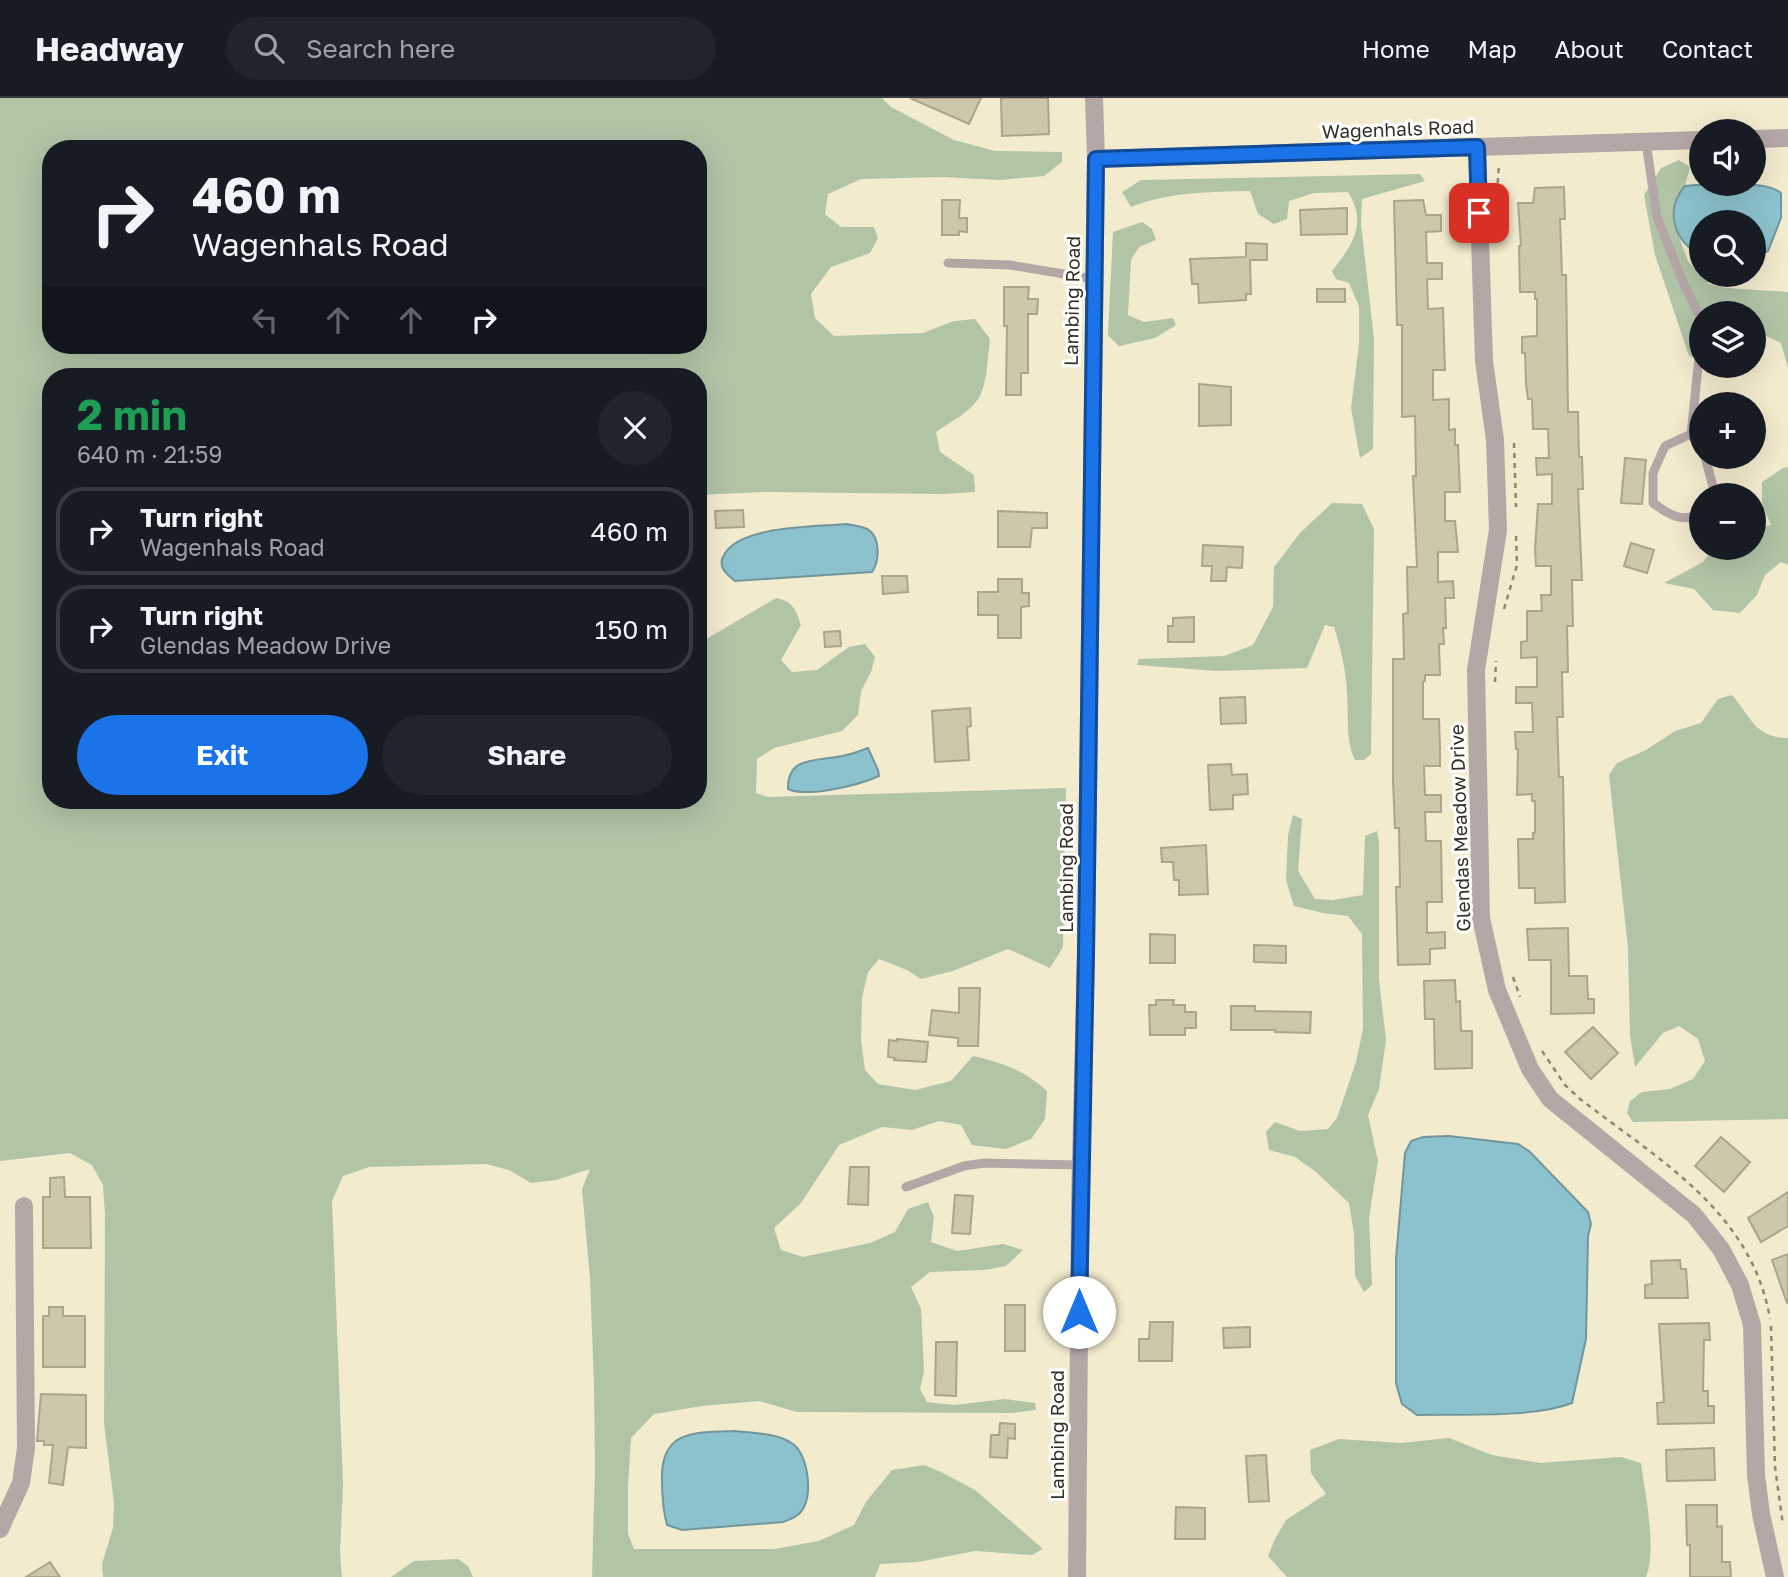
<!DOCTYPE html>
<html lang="en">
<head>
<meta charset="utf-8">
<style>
  :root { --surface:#171b24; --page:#20242c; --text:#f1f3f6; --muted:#9ea1a6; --line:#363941; --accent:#1a73e8 }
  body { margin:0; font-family:"Golos Text",sans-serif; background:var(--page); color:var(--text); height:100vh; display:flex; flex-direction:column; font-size:26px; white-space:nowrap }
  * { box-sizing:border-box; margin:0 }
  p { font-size:23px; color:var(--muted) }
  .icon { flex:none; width:38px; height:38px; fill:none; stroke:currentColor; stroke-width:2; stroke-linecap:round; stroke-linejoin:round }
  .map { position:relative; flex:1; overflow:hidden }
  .sheet { position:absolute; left:42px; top:270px; width:665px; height:441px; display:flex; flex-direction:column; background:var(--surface); border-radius:28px; box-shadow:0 7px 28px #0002 }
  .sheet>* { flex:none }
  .guide { position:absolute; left:42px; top:42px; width:665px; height:214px; border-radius:28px; box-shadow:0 7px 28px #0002; background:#171b24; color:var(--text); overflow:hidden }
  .buttons { position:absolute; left:1689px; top:21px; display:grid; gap:14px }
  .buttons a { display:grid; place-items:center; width:77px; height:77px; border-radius:50%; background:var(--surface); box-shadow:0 7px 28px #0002; font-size:35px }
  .pin { position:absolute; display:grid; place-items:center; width:60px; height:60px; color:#fff; margin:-30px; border-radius:14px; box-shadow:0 4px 10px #0006 }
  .me { position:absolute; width:77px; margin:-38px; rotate:0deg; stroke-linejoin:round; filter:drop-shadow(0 0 5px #0008) }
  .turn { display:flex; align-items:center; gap:24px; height:147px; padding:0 35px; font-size:32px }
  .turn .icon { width:91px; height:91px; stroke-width:2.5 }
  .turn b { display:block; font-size:49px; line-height:60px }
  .lanes { display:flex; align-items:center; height:66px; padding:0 35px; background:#0003; justify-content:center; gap:35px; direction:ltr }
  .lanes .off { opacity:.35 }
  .round { display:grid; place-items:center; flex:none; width:74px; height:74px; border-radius:37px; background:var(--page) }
  .summary { display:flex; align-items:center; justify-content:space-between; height:119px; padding:0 35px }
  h1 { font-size:42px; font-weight:700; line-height:52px; color:#1e9e55 }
  .button { display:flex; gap:14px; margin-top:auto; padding:14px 35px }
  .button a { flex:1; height:80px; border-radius:42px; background:var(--accent); color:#fff; font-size:28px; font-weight:700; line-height:80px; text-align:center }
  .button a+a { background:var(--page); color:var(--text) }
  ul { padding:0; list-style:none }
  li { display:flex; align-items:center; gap:21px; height:88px; margin:0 14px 10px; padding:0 21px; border:4px solid var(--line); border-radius:28px }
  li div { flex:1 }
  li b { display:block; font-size:26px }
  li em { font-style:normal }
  header { display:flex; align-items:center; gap:42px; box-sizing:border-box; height:98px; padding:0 35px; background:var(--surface); border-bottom:2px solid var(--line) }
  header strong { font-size:33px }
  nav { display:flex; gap:38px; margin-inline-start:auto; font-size:24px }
  .search { width:490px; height:63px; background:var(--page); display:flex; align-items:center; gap:18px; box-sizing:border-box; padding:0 24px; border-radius:38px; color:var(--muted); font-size:26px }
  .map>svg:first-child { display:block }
  .green { fill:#b1c4a6; fill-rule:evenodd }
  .water { fill:#8cc2cd; stroke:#71969b; stroke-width:2 }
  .building { fill:#cec8ab; stroke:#aba589; stroke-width:2 }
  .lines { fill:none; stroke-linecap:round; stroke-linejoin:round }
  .path { stroke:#8d8875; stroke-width:2.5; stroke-dasharray:5 5; stroke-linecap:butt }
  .lane { stroke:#b6a7a7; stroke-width:9 }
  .street { stroke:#b6a7a7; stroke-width:18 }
  .route-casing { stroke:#114b97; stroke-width:18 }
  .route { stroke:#1a73e8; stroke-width:12 }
  .labels { text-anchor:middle; stroke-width:6; stroke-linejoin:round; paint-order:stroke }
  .street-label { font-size:19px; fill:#333025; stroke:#fff }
</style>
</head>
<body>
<header>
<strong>Headway</strong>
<div class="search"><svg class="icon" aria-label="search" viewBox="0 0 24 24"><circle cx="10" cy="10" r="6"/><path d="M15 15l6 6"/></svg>Search here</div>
<nav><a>Home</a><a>Map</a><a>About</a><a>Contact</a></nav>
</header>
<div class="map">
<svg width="1788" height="1479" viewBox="0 0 1788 1479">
  <rect width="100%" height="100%" fill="#f2ebce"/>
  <path class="green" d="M0 0H882L891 9 954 42 995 53 1062 54V64L1044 78 1000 82 942 79 861 81 828 96 825 116 841 129H874L878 140 870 155 831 169 811 196 815 220 834 238 923 235 954 223 975 221 990 241C988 257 987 286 979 300 969 315 950 324 936 334L940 354 974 377 975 394 944 396 764 394 698 397V278H51V702H698V546L776 500C793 503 796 512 801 527L781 562 792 574 817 572 849 549 865 546 875 559 871 574 861 593 858 617 842 633 774 650 757 661 756 695 768 699 1066 690 1063 849 1050 870 1008 851 953 873 921 881 907 872 879 861 868 874 862 900 861 942 865 972 878 986 915 992 951 983 973 958C1004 965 1023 972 1047 993L1045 1021 1031 1041 1006 1051 972 1047 961 1027 939 1023 912 1032 882 1029 839 1047 801 1105 774 1130 781 1152 803 1159 870 1145 895 1134 908 1111 928 1104 934 1119 931 1144 957 1153 1003 1146 1023 1152 1006 1168 984 1172 930 1174 911 1189 921 1211 924 1273 920 1291 927 1304 954 1307 1005 1301 1035 1305 1036 1312 1013 1315 797 1314 759 1303 702 1308 654 1316 631 1340 628 1389V1436L634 1451H774L819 1443 854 1427 866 1404 892 1372 924 1367 941 1374 975 1392 1043 1451 1032 1457 975 1453 918 1464 880 1466 875 1479H592L595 1371 594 1287 590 1180 582 1091 590 1071 556 1082 531 1085 509 1072 486 1066 369 1069 343 1078 332 1103 343 1386 340 1455 342 1479H103L102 1466 113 1430 114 1405 104 1325 105 1117 103 1087 92 1067 70 1055 0 1063ZM51 51H698V247H51Z
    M1679 62 1690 69 1685 88 1677 97 1675 128 1688 163 1709 186 1727 190 1788 194V270L1781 245 1766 238 1754 244V215H1701V262L1689 258 1655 157 1644 97 1661 70Z
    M1420 76 1425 83 1362 101 1361 126 1374 241 1373 351 1360 360 1351 310 1359 246V208L1349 185 1336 181 1332 173C1352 148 1368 125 1348 94L1314 95 1289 103 1287 121 1274 126 1258 116 1250 93C1209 94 1169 94 1131 109L1122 94 1141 82Z
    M1142 124 1152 131 1156 142 1139 149 1131 162 1128 217 1144 224 1173 220 1176 227 1155 240 1119 248 1108 237 1113 134Z
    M1788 369V467L1781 464 1765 477 1757 497 1740 515 1713 512 1694 491 1664 485 1703 464 1714 450H1754V431L1771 427 1762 406V384L1783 370Z
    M1332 405 1362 406 1374 431 1371 656 1364 662H1355C1345 641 1349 618 1347 595 1346 573 1341 550 1334 529L1325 527 1307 570 1217 573 1137 567 1139 561 1224 558 1253 547 1273 509 1274 469 1300 435Z
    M1732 597C1751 619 1755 640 1788 640V1021L1633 1024 1627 1015 1630 1003 1642 994 1670 991 1693 981 1705 963 1698 941 1679 928 1663 935 1635 969 1630 937 1628 850 1609 677 1617 665 1646 652 1675 633 1701 625 1718 601Z
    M1293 717 1302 721 1298 773 1315 801 1333 802 1363 797 1365 738 1377 733 1379 745V882L1386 942 1379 991 1368 1017 1378 1063 1369 1120 1372 1187 1364 1194 1355 1178 1354 1136 1349 1105 1316 1074 1295 1059 1269 1052 1266 1034 1275 1024 1300 1033 1328 1031 1337 1020 1356 964 1363 931 1362 836 1348 818 1323 815 1294 808 1286 782 1288 737Z
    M1449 1340 1492 1357 1540 1365 1621 1359 1641 1365C1645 1394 1657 1452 1646 1479H1287L1268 1458 1275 1441 1286 1422 1326 1396 1311 1375 1310 1352 1339 1341 1401 1345Z
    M458 1461 468 1468 473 1479H391L414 1463Z"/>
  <path class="water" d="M1696 87C1717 87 1766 82 1781 95V120L1768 153 1754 159V124H1701V157C1674 144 1664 112 1685 88Z
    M847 426C855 428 863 428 869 432 881 441 879 464 872 474L735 483C726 476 717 468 724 457 740 427 816 429 847 426Z
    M868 650 878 672 879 678C859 687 808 700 788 691 787 659 815 663 836 659 847 658 858 654 868 650Z
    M1449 1038 1518 1046 1529 1053 1588 1114 1591 1126 1588 1138 1586 1241 1572 1305C1534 1320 1460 1316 1417 1317L1402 1306 1396 1285V1161L1405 1055 1411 1043 1423 1039Z
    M735 1333C752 1335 779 1335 793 1346 808 1358 812 1393 804 1409 800 1418 791 1421 783 1424L682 1432 667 1427C663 1412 662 1398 662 1383 660 1332 694 1334 735 1333Z"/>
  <path class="building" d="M910 0H981L969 26Z
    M1001 0H1048L1049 36 1002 38Z
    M1564 89 1565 121H1560L1562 177H1566L1568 314H1578L1579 359H1582L1583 391H1578L1582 482H1572L1573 528H1567L1568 574H1562L1563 619H1557L1559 679H1563L1565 804 1535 805V790H1519L1518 741H1533V735H1535V703H1532V696L1517 697 1518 651H1516L1515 634H1533L1532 605H1516V589H1537V559L1521 560V544L1527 543V513H1542L1541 497H1551V468H1536L1535 451 1538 406H1552V376L1537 377 1536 360H1549L1548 331H1533L1532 301H1528L1526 286 1525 255H1522V239L1537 238V201H1535V194H1520L1519 148H1521L1518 105H1533L1535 90Z
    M942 102H960L959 120H967V134L959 133V137H942Z
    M1423 102 1426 117H1441V133L1426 134 1427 165H1442V181H1427L1428 211 1443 210 1445 272H1433V302L1449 301V332L1455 331V347H1458L1460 394H1445V423H1455L1458 454H1438V484L1453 483 1454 500H1445L1446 530H1443L1444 546H1439L1440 577H1425V583L1423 584V621H1439L1440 650V668H1424L1425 697H1441V714H1425L1426 743H1441L1442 804H1427V835L1445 834V850L1430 851V866L1398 867 1396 789H1400L1399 730H1395L1393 682V561H1404L1403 516 1408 515 1407 469H1417L1413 378H1416L1415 318 1402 319V227H1397L1394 103Z
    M1347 110V136L1301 137 1300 112Z
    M1246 145 1267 146V162H1250L1251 196H1246V202L1199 205 1198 186H1192L1190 161 1246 159Z
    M1004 189H1029L1028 201H1038L1037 216H1028V275H1021V297H1006L1007 228H1004Z
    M1317 191H1345V204H1317Z
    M1199 286 1231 289V327L1199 328Z
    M1625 360 1646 362 1642 406 1621 405Z
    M743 412 744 429 716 430 715 413Z
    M998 413 1047 415V430H1032L1030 449H998Z
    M1631 445 1654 452 1647 475 1624 468Z
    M1203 447 1243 449 1242 470 1227 469 1226 483H1211L1212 468H1202Z
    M882 478H907L908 494 883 496Z
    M998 481H1022V495H1029V508L1021 509V540H998V517H978V494H998Z
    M1194 519V544H1168V528H1173V520Z
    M840 533 841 548 825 549 824 534Z
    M1245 599 1246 625 1221 626 1220 600Z
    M970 610 971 628 967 629 969 662 935 664 932 613Z
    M1231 666 1232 677 1247 676 1248 696 1233 697V711L1210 712 1208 667Z
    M1206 747 1208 796 1179 797V782H1174L1173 764H1162L1161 750Z
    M1568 830 1569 878H1587L1588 901H1594V915L1551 916V862H1529L1527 831Z
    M1150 836 1175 837V865H1150Z
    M1254 847 1286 848V865L1254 864Z
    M1455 882 1456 904 1460 903 1461 933H1472V970L1435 971 1434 921H1425L1424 883Z
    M959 890H980L978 948H958V940L929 937 932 912 959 915Z
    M1156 902H1174L1173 907H1185V914H1196V930H1185V937H1150L1149 907H1156Z
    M1231 908H1255V913L1311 914 1310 935 1275 934V932H1231Z
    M1593 929 1618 955 1591 981 1565 954Z
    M897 941 928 944 926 964 894 962 895 960 888 959 889 942 897 943Z
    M1721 1039 1750 1064 1724 1094 1695 1068Z
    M850 1069H869L868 1107 848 1106Z
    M64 1079 65 1099H90L91 1150H43V1099H50V1080Z
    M1788 1094V1128L1761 1144 1748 1120Z
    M955 1097 973 1098 970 1136 952 1135Z
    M1788 1156V1205H1787L1772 1162Z
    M1680 1162 1681 1171H1686L1688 1200H1645V1187L1652 1186 1651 1163Z
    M1005 1207H1025V1253H1005Z
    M49 1209H63V1218H85V1269H43V1218H49Z
    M1150 1224H1173L1172 1263H1139V1241H1149Z
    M1709 1225 1710 1242H1704L1703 1293H1708V1308H1714V1325L1658 1326 1657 1305 1664 1304 1659 1226Z
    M1250 1229V1249L1224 1250 1223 1230Z
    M936 1244H957L956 1298 935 1297Z
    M41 1296 86 1297V1350L68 1349 63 1387 49 1385 53 1347H44V1343H37Z
    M1000 1325 1015 1326V1341L1008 1340 1007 1360 990 1359 991 1337H999Z
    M1714 1350 1715 1382 1667 1383 1666 1352Z
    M1266 1357 1269 1403 1249 1404 1246 1358Z
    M1686 1407H1717V1429L1722 1428V1464H1730L1731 1479H1690V1447H1687Z
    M1176 1409 1205 1410V1441H1175Z
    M50 1464 60 1479H26Z"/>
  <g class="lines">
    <path class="path" d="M1497 95 1499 66
      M1514 345 1516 409
      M1504 511 1517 467 1516 436
      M1495 584 1496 563
      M1513 879 1520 899
      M1542 953 1565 987 1580 1001C1659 1062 1752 1114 1770 1221
      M1771 1228 1775 1369 1783 1427"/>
    <path class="lane" d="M1646 44 1657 119 1682 182 1701 221
      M948 165 1010 167 1094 181
      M1701 241 1691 336 1701 352
      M1691 336 1665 348 1653 375V405C1668 416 1682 426 1701 415
      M1705 359 1714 392 1713 397
      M906 1089 964 1068 984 1065 1080 1067"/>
    <path class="street" d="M1754 41 1788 40
      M1477 49 1484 263 1495 342 1498 432 1476 572 1481 820 1497 892 1530 971 1550 1001 1694 1117 1721 1151 1740 1187 1752 1227 1756 1377 1761 1416 1775 1479
      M1096 61 1701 42
      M0 1431 21 1385 26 1350 24 1108
      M1077 1479 1080 1105 1086 855 1096 61 1094 0"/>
  </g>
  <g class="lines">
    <defs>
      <path id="route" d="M1079 1214 1086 855 1096 61 1477 49 1479 115"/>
    </defs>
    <use href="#route" class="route-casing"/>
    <use href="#route" class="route"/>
  </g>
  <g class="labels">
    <g class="street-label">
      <text transform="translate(1398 31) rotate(-2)" y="7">Wagenhals Road</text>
      <text transform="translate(1072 203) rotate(-89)" y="7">Lambing Road</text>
      <text transform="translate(1460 730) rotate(-92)" y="7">Glendas Meadow Drive</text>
      <text transform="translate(1066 770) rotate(-90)" y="7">Lambing Road</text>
      <text transform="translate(1057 1337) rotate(-90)" y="7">Lambing Road</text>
    </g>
  </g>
</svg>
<div class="buttons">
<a><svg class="icon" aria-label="sound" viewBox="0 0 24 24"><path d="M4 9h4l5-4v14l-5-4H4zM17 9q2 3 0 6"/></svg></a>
<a><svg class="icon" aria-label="search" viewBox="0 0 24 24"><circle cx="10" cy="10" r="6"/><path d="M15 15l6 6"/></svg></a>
<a><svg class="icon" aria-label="layers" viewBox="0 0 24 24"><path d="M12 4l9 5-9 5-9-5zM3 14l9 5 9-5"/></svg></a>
<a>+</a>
<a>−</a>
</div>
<div class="pin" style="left:1479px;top:115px;background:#d93025"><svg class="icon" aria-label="arrive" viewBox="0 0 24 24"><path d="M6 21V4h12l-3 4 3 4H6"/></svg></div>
<svg class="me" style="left:1079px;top:1214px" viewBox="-20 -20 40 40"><circle r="19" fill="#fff"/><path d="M0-13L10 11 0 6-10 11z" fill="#1a73e8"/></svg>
<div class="guide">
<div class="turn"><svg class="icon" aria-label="right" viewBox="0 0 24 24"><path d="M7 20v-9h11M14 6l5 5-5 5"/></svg><div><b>460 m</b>Wagenhals Road</div></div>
<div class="lanes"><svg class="icon off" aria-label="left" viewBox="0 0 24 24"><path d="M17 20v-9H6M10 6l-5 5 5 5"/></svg><svg class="icon off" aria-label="ahead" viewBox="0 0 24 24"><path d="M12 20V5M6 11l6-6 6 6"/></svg><svg class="icon off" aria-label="ahead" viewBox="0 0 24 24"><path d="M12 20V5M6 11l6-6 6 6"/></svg><svg class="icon" aria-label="right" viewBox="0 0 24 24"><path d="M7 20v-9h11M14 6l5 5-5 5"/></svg></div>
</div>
<section class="sheet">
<div class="summary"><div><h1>2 min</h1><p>640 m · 21:59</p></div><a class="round"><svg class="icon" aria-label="close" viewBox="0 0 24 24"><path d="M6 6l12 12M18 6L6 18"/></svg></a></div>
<ul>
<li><svg class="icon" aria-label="right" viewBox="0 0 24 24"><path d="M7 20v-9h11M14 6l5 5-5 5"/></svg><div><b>Turn right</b><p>Wagenhals Road</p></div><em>460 m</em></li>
<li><svg class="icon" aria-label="right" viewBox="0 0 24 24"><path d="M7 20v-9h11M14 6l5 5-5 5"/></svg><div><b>Turn right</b><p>Glendas Meadow Drive</p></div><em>150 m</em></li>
</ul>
<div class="button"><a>Exit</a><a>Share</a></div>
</section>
</div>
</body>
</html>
